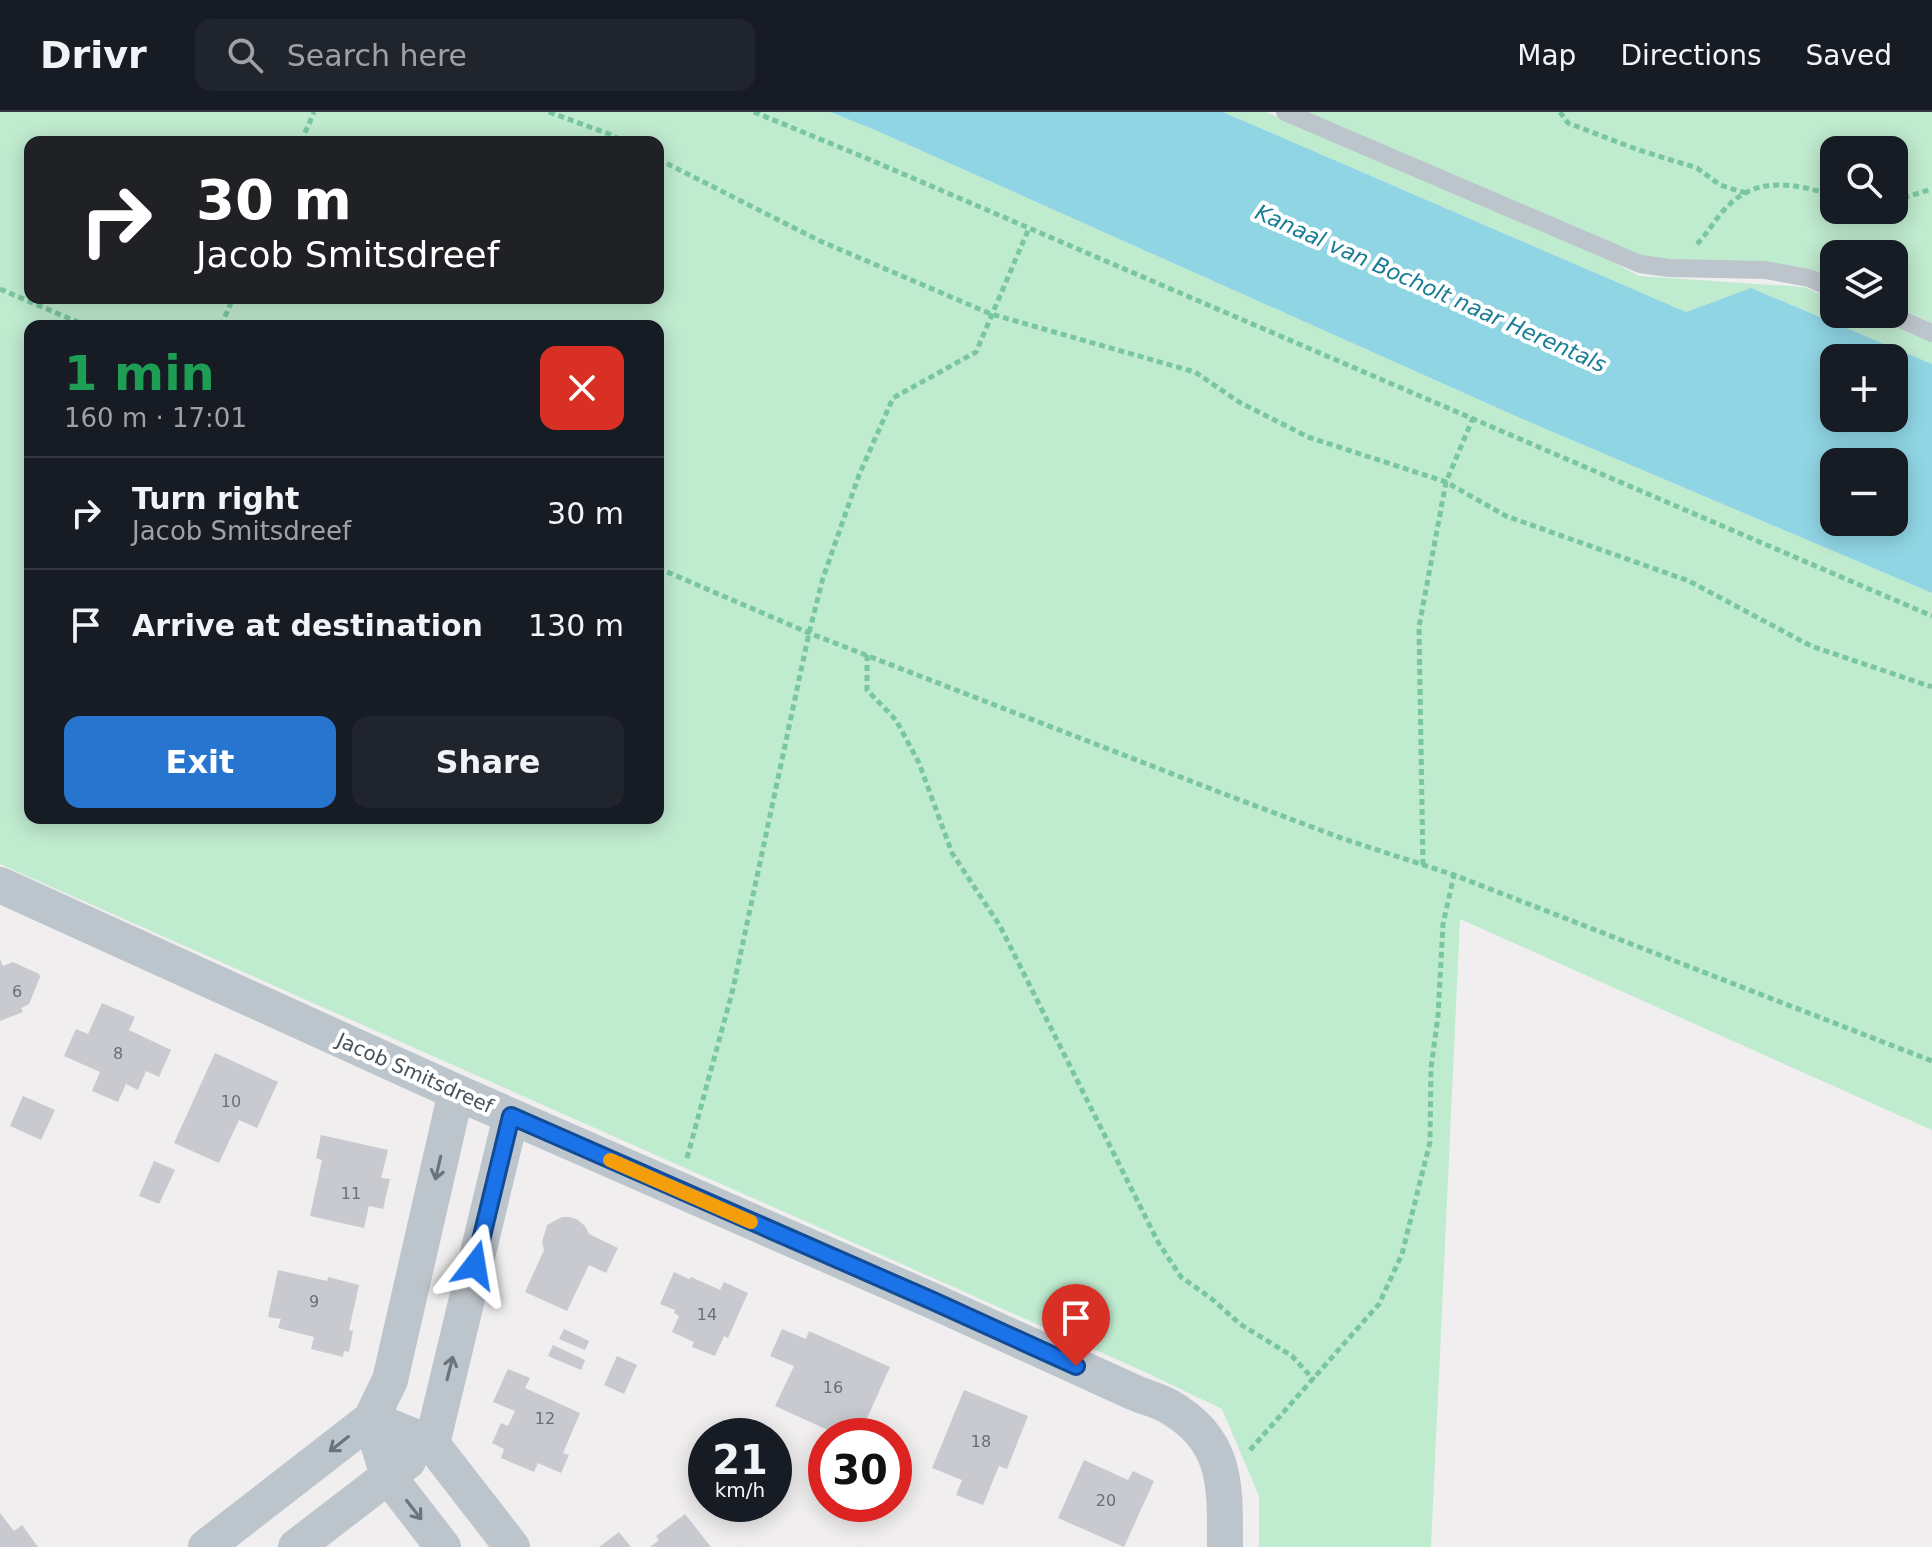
<!DOCTYPE html>
<html lang="en">
<head>
<meta charset="utf-8">
<style>
  :root { --surface:#171b24; --page:#20242c; --text:#f1f3f6; --muted:#9ea1a6; --line:#363941; --accent:#2875d0 }
  body { margin:0; font-family:"DejaVu Sans",sans-serif; background:var(--page); color:var(--text); height:100vh; display:flex; flex-direction:column; font-size:30px; white-space:nowrap }
  * { box-sizing:border-box; margin:0 }
  p { font-size:26px; color:var(--muted) }
  .icon { flex:none; width:44px; height:44px; fill:none; stroke:currentColor; stroke-width:2; stroke-linecap:round; stroke-linejoin:round }
  .map { position:relative; flex:1; overflow:hidden }
  .side { position:absolute; left:24px; top:208px; width:640px; height:504px; display:flex; flex-direction:column; background:var(--surface); border-radius:16px; box-shadow:0 4px 20px #0003 }
  .side>* { flex:none }
  .hud { position:absolute; left:24px; top:24px; width:640px; height:168px; border-radius:16px; box-shadow:0 4px 20px #0003; background:#202124; color:#fff; overflow:hidden }
  .fabs { position:absolute; left:1820px; top:24px; display:grid; gap:16px }
  .fabs a { display:grid; place-items:center; width:88px; height:88px; border-radius:16px; background:var(--surface); box-shadow:0 4px 20px #0003; font-size:40px }
  .speed { position:absolute; left:688px; top:1306px; display:flex; gap:16px; font-size:40px; font-weight:700; text-align:center }
  .speed>* { display:grid; place-content:center; width:104px; height:104px; border-radius:50%; background:var(--surface); box-shadow:0 4px 20px #0003; line-height:1 }
  .speed small { font-size:20px; font-weight:400 }
  .speed .limit { border:12px solid #d22; background:#fff; color:#111 }
  .pin { position:absolute; display:grid; place-items:center; width:68px; height:68px; color:#fff; margin:-82px -34px; border-radius:50% 50% 50% 0; rotate:-45deg; box-shadow:0 0 8px #0007 }
  .pin .icon { rotate:45deg }
  .me { position:absolute; width:88px; margin:-44px; rotate:14deg; stroke-linejoin:round; filter:drop-shadow(0 0 6px #0008) }
  .turn { display:flex; align-items:center; gap:28px; height:168px; padding:0 40px; font-size:36px }
  .turn .icon { width:104px; height:104px; stroke-width:2.5 }
  .turn b { display:block; font-size:56px; line-height:68px }
  .round { display:grid; place-items:center; flex:none; width:84px; height:84px; border-radius:16px; background:var(--page) }
  .overview { display:flex; align-items:center; justify-content:space-between; height:136px; padding:0 40px }
  h1 { font-size:48px; font-weight:700; line-height:60px; color:#1e9e55 }
  .cta { display:flex; gap:16px; margin-top:auto; padding:16px 40px }
  .cta a { flex:1; height:92px; border-radius:16px; background:var(--accent); color:#fff; font-size:32px; font-weight:700; line-height:92px; text-align:center }
  .cta a+a { background:var(--page); color:var(--text) }
  ul { padding:0; list-style:none }
  li { display:flex; align-items:center; gap:24px; height:112px; padding:0 40px; border-top:2px solid var(--line) }
  li div { flex:1 }
  li b { display:block; font-size:30px }
  li em { font-style:normal }
  header { display:flex; align-items:center; gap:48px; box-sizing:border-box; height:112px; padding:0 40px; background:var(--surface); border-bottom:2px solid var(--line) }
  header strong { font-size:38px }
  nav { display:flex; gap:44px; margin-inline-start:auto; font-size:28px }
  .search { width:560px; height:72px; background:var(--page); display:flex; align-items:center; gap:20px; box-sizing:border-box; padding:0 28px; border-radius:16px; color:var(--muted); font-size:30px }
  .map>svg:first-child { display:block }
  .green { fill:#bfebcf; fill-rule:evenodd }
  .water { fill:#90d5e4; fill-rule:evenodd }
  .building { fill:#c8cad0 }
  .lines { fill:none; stroke-linecap:round; stroke-linejoin:round }
  .path { stroke:#7ac69f; stroke-width:5; stroke-dasharray:6 4; stroke-linecap:butt }
  .service { stroke:#bdc5cc; stroke-width:18 }
  .minor { stroke:#bdc5cc; stroke-width:36 }
  .oneway { stroke:#6a747c }
  .route-casing { stroke:#114b97; stroke-width:20 }
  .route { stroke:#1a73e8; stroke-width:14 }
  .slow { stroke:#f59e0b; stroke-width:14 }
  .labels { text-anchor:middle; stroke-width:8; stroke-linejoin:round; paint-order:stroke }
  .number-label { font-size:16px; fill:#676f77 }
  .street-label { font-size:20px; fill:#475159; stroke:#fff }
  .water-label { font-size:22px; font-style:italic; fill:#187d95; stroke:#fff }
</style>
</head>
<body>
<header>
<strong>Drivr</strong>
<div class="search"><svg class="icon" aria-label="search" viewBox="0 0 24 24"><circle cx="10" cy="10" r="6"/><path d="M15 15l6 6"/></svg>Search here</div>
<nav><a>Map</a><a>Directions</a><a>Saved</a></nav>
</header>
<div class="map">
<svg width="1932" height="1435" viewBox="0 0 1932 1435">
  <rect width="100%" height="100%" fill="#f0eeee"/>
  <path class="green" d="M0 0H830L875 18 1520 306 1932 481V1018L1460 807 1431 1435H1259V1384L1222 1297 1145 1260 0 752ZM30 30H658V186H30ZM30 214H658V706H30Z
    M1223 0H1266L1586 136 1639 164 1804 175 1834 188V202H1866L1932 230V252L1751 176 1686 200Z
    M1304 0H1932V211L1894 194V142H1834V166L1787 154 1663 149 1634 143ZM1834 38H1894V98H1834Z"/>
  <path class="water" d="M830 0H1223L1686 200 1751 176 1932 252V481L1520 306 875 18ZM1834 246H1894V306H1834ZM1834 350H1894V410H1834Z"/>
  <path class="building" d="M0 847 3 854 13 850 39 862 40 865 29 892 21 896 23 900 0 909Z
    M102 891 135 905 129 918 171 938 159 965 146 959 138 978 126 972 118 990 92 979 100 960 64 944 76 917 88 922Z
    M215 941 278 970 257 1016 239 1008 219 1051 174 1031Z
    M23 984 55 998 41 1028 10 1014Z
    M321 1023 388 1038 381 1066 390 1067 383 1097 369 1094 364 1116 310 1104 322 1048 316 1046Z
    M154 1049 175 1058 159 1092 139 1084Z
    M562 1105H570L578 1108 585 1114 589 1122 618 1136 606 1161 589 1153 567 1199 525 1180 544 1138 542 1130 547 1113Z
    M278 1158 327 1169 328 1165 359 1173 349 1218 353 1219 349 1240 344 1239 343 1245 311 1237 314 1225 278 1216 281 1207 268 1205Z
    M674 1160 689 1167 691 1165 720 1178 724 1170 748 1181 728 1226 724 1224 715 1244 692 1235 694 1230 672 1220 679 1204 674 1201 675 1198 660 1192Z
    M564 1217 589 1229 585 1238 559 1227Z
    M782 1217 806 1227 809 1219 890 1255 859 1324H841L775 1294 794 1254 770 1244Z
    M553 1233 585 1248 581 1258 548 1244Z
    M617 1244 637 1253 624 1282 604 1273Z
    M508 1257 530 1266 525 1276 580 1301 563 1341 569 1343 561 1361 538 1351 534 1360 501 1346 504 1337 492 1331 501 1311 508 1314 515 1299 493 1290Z
    M964 1278 1028 1304 1007 1357 999 1354 983 1393 956 1383 962 1368 932 1356Z
    M1084 1348 1128 1368 1133 1359 1154 1369 1124 1435 1058 1406Z
    M0 1401 14 1419 22 1413 38 1435H0Z
    M685 1402 711 1435H650L659 1428 656 1424Z
    M619 1420 631 1435H599Z"/>
  <g class="lines">
    <path class="path" d="M549 0 609 22 625 30
      M754 0 866 46 1932 504
      M1560 0 1568 11 1636 37 1697 56 1720 73 1746 81
      M301 30 314 0
      M658 47 820 129 991 202 1195 260 1239 290 1308 325 1446 370 1506 404 1689 469 1811 534 1932 575
      M1894 89 1932 77
      M1697 132C1707 122 1714 109 1724 98 1755 63 1795 71 1834 84
      M0 177 87 214
      M221 214 233 186
      M658 456 809 521 1232 685 1344 727 1454 763 1932 949
      M867 543V578L896 608 919 651 952 741 1000 814 1158 1130 1181 1165 1212 1187 1240 1212 1292 1244 1314 1268
      M1423 753 1419 515 1446 370 1473 306
      M687 1046 733 877 809 521 823 466 859 363 893 286 976 240 1029 116
      M1250 1338 1379 1192 1402 1142 1430 1030 1431 956 1438 904 1443 812 1454 763"/>
    <path class="service" d="M1285 0 1640 152 1669 156 1765 158 1809 166 1834 177
      M1889 202 1932 221"/>
    <path class="minor" d="M0 773 456 980 933 1189 1133 1280C1144 1285 1157 1288 1168 1294 1228 1328 1225 1373 1225 1435
      M432 1332 511 1004
      M432 1332 512 1435
      M206 1435 371 1307 432 1332
      M296 1435 408 1349
      M443 1435 388 1364 371 1307 390 1268 456 980"/>
  </g>
  <defs><path id="oneway-shaft" d="M-6 0H5M1.5-3L5.5 0L1.5 3" fill="none" stroke-width="1.6" stroke-linecap="round" stroke-linejoin="round" transform="scale(2)"/></defs>
  <g class="oneway">
    <use href="#oneway-shaft" transform="translate(438 1056) rotate(103)"/>
    <use href="#oneway-shaft" transform="translate(450 1256) rotate(-76)"/>
    <use href="#oneway-shaft" transform="translate(339 1332) rotate(142)"/>
    <use href="#oneway-shaft" transform="translate(414 1398) rotate(52)"/>
  </g>
  <g class="lines">
    <defs>
      <path id="route" d="M475 1153 511 1004 933 1189 1076 1254"/>
    </defs>
    <use href="#route" class="route-casing"/>
    <use href="#route" class="route"/>
    <path class="slow" d="M610 1048 751 1110"/>
  </g>
  <g class="labels">
    <g class="number-label">
      <text x="17" y="885">6</text>
      <text x="118" y="947">8</text>
      <text x="231" y="995">10</text>
      <text x="351" y="1087">11</text>
      <text x="314" y="1195">9</text>
      <text x="707" y="1208">14</text>
      <text x="833" y="1281">16</text>
      <text x="545" y="1312">12</text>
      <text x="981" y="1335">18</text>
      <text x="1106" y="1394">20</text>
    </g>
    <g class="street-label">
      <text transform="translate(415 961) rotate(24)" y="7">Jacob Smitsdreef</text>
    </g>
    <g class="water-label">
      <text transform="translate(1431 176) rotate(24)" y="8">Kanaal van Bocholt naar Herentals</text>
    </g>
  </g>
</svg>
<div class="fabs">
<a><svg class="icon" aria-label="search" viewBox="0 0 24 24"><circle cx="10" cy="10" r="6"/><path d="M15 15l6 6"/></svg></a>
<a><svg class="icon" aria-label="layers" viewBox="0 0 24 24"><path d="M12 4l9 5-9 5-9-5zM3 14l9 5 9-5"/></svg></a>
<a>+</a>
<a>−</a>
</div>
<div class="speed"><div>21<small>km/h</small></div><div class="limit">30</div></div>
<div class="pin" style="left:1076px;top:1254px;background:#d93025"><svg class="icon" aria-label="arrive" viewBox="0 0 24 24"><path d="M6 21V4h12l-3 4 3 4H6"/></svg></div>
<svg class="me" style="left:475px;top:1153px" viewBox="-20 -20 40 40"><path d="M0-17L14 15 0 8-14 15z" fill="#1a73e8" stroke="#fff" stroke-width="4"/></svg>
<div class="hud">
<div class="turn"><svg class="icon" aria-label="right" viewBox="0 0 24 24"><path d="M7 20v-9h11M14 6l5 5-5 5"/></svg><div><b>30 m</b>Jacob Smitsdreef</div></div>
</div>
<section class="side">
<div class="overview"><div><h1>1 min</h1><p>160 m · 17:01</p></div><a class="round" style="background:#d93025;color:#fff"><svg class="icon" aria-label="close" viewBox="0 0 24 24"><path d="M6 6l12 12M18 6L6 18"/></svg></a></div>
<ul>
<li><svg class="icon" aria-label="right" viewBox="0 0 24 24"><path d="M7 20v-9h11M14 6l5 5-5 5"/></svg><div><b>Turn right</b><p>Jacob Smitsdreef</p></div><em>30 m</em></li>
<li><svg class="icon" aria-label="arrive" viewBox="0 0 24 24"><path d="M6 21V4h12l-3 4 3 4H6"/></svg><div><b>Arrive at destination</b></div><em>130 m</em></li>
</ul>
<div class="cta"><a>Exit</a><a>Share</a></div>
</section>
</div>
</body>
</html>
